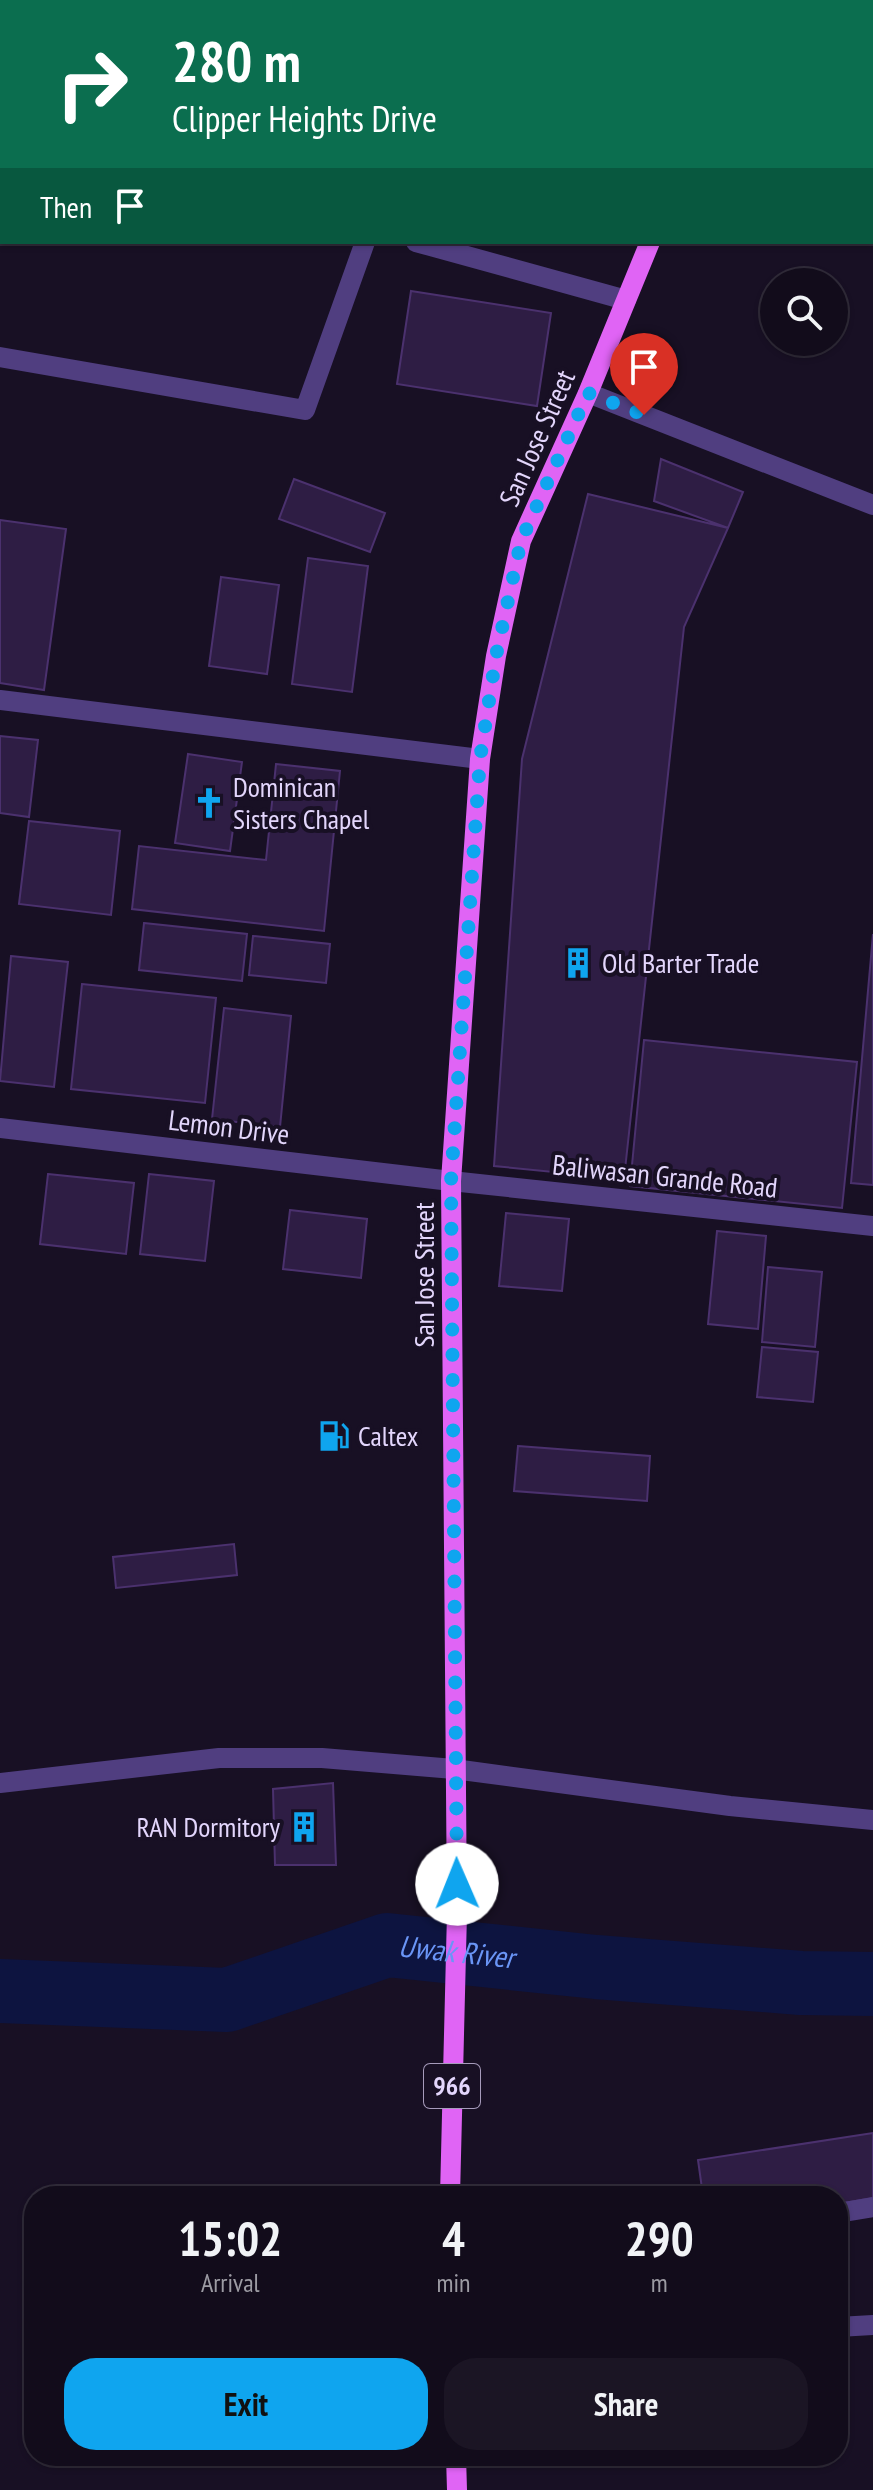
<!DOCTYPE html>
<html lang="en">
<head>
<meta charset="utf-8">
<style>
  :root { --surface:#120c1b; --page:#1b1524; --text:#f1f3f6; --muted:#9c9ba3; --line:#312c3a; --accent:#0fa5ef }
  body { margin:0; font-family:"PT Sans Narrow",sans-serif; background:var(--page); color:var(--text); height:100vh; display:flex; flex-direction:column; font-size:30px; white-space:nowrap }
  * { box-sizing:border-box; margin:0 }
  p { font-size:26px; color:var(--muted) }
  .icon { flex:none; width:44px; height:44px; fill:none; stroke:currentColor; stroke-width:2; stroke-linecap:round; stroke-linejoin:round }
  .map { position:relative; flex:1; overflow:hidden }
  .sheet { position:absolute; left:24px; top:2186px; width:824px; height:280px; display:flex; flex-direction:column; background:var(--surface); border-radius:32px; box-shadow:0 2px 6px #0004,0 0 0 2px var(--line) }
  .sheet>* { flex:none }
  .banner { position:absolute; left:0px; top:0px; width:874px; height:244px; box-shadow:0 2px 6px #0004,0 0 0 2px var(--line); background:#0b6e4f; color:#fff; overflow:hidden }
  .buttons { position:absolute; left:760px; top:268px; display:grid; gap:16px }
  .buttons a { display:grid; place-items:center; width:88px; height:88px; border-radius:50%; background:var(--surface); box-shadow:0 2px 6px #0004,0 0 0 2px var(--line); font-size:40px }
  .pin { position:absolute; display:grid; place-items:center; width:68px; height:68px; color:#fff; margin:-82px -34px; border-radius:50% 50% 50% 0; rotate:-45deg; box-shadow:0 0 8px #0007 }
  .pin .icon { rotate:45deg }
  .me { position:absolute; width:88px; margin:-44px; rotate:359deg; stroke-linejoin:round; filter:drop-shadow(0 0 6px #0008) }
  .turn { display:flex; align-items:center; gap:28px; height:168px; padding:0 40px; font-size:36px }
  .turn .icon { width:104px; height:104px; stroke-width:2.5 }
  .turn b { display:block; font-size:56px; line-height:68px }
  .then { display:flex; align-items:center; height:76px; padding:0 40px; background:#0003; gap:16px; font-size:30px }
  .eta { display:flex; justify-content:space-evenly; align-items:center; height:136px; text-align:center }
  .eta b { font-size:48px; font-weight:600; line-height:56px }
  .action { display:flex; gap:16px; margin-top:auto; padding:16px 40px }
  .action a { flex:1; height:92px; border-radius:32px; background:var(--accent); color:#111; font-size:32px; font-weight:600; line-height:92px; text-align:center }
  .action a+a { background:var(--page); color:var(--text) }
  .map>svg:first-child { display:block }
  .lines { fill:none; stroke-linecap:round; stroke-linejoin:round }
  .river { stroke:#0d1440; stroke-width:64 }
  .building { fill:#2e1d44; stroke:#4b316e; stroke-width:2 }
  .minor { stroke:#503e80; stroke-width:20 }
  .major { stroke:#e064f5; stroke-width:20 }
  .route { stroke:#0fa5ef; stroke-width:14; stroke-dasharray:0 25.2 }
  .labels { text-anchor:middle; stroke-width:8; stroke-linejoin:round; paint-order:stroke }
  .shield { fill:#181024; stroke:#a69bbb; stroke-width:2 }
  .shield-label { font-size:26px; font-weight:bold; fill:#e3d6fc }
  .street-label { font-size:28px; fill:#e3d6fc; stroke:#181024 }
  .poi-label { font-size:28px; fill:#e3d6fc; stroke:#181024; text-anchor:start }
  .water-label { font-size:30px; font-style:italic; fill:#6a95f6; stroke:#181024 }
</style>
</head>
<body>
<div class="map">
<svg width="873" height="2490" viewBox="0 0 873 2490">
  <rect width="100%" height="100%" fill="#181024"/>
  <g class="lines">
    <path class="river" id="s1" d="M0 1991 227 2000 387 1945 596 1967 801 1983 873 1984"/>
  </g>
  <path class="building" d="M411 291 551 313 537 406 397 384Z
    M661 459 743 492 728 528 654 501Z
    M294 479 385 513 370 552 279 519Z
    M588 494 728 528 684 627 624 1179 494 1166 522 759Z
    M0 520 66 529 44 690 0 683Z
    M308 558 368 566 352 692 292 684Z
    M221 577 279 585 267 674 209 666Z
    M0 736 38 740 29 817 0 813Z
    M188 754 242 762 230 851 175 843Z
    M276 764 340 771 324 931 132 909 139 846 266 860Z
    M29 821 120 831 111 915 19 904Z
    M144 923 247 934 242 981 139 970Z
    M873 934V1185L851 1183Z
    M253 936 330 944 326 983 249 975Z
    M11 956 68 962 54 1087 0 1081Z
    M82 984 216 998 205 1103 71 1089Z
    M224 1008 291 1016 280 1127 212 1119Z
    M644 1040 857 1062 842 1208 630 1186Z
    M48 1174 134 1183 126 1254 40 1244Z
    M149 1174 214 1181 205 1261 140 1254Z
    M290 1210 367 1219 361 1278 283 1269Z
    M506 1213 569 1219 562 1291 499 1286Z
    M717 1231 766 1236 758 1329 708 1324Z
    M768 1267 822 1272 815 1347 762 1342Z
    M762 1347 818 1352 813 1402 757 1397Z
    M518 1446 650 1456 647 1501 514 1491Z
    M234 1544 237 1575 116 1588 113 1557Z
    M333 1783 336 1865H275L273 1789Z
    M873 2133V2198L838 2204V2196H703L698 2160Z
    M514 2456H581V2457L515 2462Z"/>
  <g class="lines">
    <path class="minor" d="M0 151H2
      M416 242 626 300
      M0 357 305 410 365 242
      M588 393 873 505
      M0 700 480 759
      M0 1128 451 1181 873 1226
      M0 1783 219 1758H322L454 1769 730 1806 873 1820
      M838 2213 873 2207
      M838 2327 873 2325"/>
    <path class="major" d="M749 2 750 0
      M450 2196 457 1913 451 1181 480 759 496 656 521 541 588 393 650 242
      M456 2456 457 2490"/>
  </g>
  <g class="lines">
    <path class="route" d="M457 1884 451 1181 480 759 496 656 521 541 588 393 644 415"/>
  </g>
  <defs>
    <symbol id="church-bare" viewBox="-9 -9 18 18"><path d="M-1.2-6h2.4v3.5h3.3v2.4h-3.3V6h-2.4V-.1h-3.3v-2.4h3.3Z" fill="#0fa5ef" stroke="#181024" stroke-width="2.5" paint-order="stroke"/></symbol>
    <symbol id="building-bare" viewBox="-9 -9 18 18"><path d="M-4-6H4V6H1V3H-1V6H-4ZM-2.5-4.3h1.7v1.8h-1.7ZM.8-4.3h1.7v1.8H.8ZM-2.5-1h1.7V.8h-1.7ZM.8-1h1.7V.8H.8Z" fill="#0fa5ef" stroke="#181024" stroke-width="2.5" paint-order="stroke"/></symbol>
    <symbol id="fuel-bare" viewBox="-9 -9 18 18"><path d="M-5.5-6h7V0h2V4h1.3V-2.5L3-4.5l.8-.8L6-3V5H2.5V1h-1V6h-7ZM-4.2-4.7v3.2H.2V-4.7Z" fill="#0fa5ef" stroke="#181024" stroke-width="2.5" paint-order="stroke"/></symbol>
  </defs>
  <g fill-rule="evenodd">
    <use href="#church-bare" x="187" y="781" width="44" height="44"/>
    <use href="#building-bare" x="556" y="941" width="44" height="44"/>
    <use href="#fuel-bare" x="312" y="1414" width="44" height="44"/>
    <use href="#building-bare" x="282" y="1805" width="44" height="44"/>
  </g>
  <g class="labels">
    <rect class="shield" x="424" y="2064" width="56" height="44" rx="6"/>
    <g class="shield-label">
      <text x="452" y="2095">966</text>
    </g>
    <g class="street-label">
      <text transform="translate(537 438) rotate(-66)" y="10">San Jose Street</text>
      <text transform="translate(229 1127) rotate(7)" y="10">Lemon Drive</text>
      <text transform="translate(665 1176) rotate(6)" y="10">Baliwasan Grande Road</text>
      <text transform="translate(424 1275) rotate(-90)" y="10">San Jose Street</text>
    </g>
    <g class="poi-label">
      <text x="233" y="797">Dominican<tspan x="233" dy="32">Sisters Chapel</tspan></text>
      <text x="602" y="973">Old Barter Trade</text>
      <text x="358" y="1446">Caltex</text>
      <text x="280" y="1837" text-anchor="end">RAN Dormitory</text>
    </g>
    <g class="water-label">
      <text dy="10" stroke="none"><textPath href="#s1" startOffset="466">Uwak River</textPath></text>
    </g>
  </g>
</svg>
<div class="buttons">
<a><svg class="icon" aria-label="search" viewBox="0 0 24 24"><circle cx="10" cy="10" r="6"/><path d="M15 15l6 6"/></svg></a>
</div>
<div class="pin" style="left:644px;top:415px;background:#d93025"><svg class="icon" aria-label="arrive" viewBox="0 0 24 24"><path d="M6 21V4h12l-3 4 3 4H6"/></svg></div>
<svg class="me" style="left:457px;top:1884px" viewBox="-20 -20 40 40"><circle r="19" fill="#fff"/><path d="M0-13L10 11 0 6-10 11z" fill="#0fa5ef"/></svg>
<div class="banner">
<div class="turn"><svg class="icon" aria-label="right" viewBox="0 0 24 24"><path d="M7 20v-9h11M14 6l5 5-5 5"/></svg><div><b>280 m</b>Clipper Heights Drive</div></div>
<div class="then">Then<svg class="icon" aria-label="arrive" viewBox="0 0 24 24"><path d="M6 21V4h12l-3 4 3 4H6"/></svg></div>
</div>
<section class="sheet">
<div class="eta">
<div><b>15:02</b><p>Arrival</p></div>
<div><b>4</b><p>min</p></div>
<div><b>290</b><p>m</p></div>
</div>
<div class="action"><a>Exit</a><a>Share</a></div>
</section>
</div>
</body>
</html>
